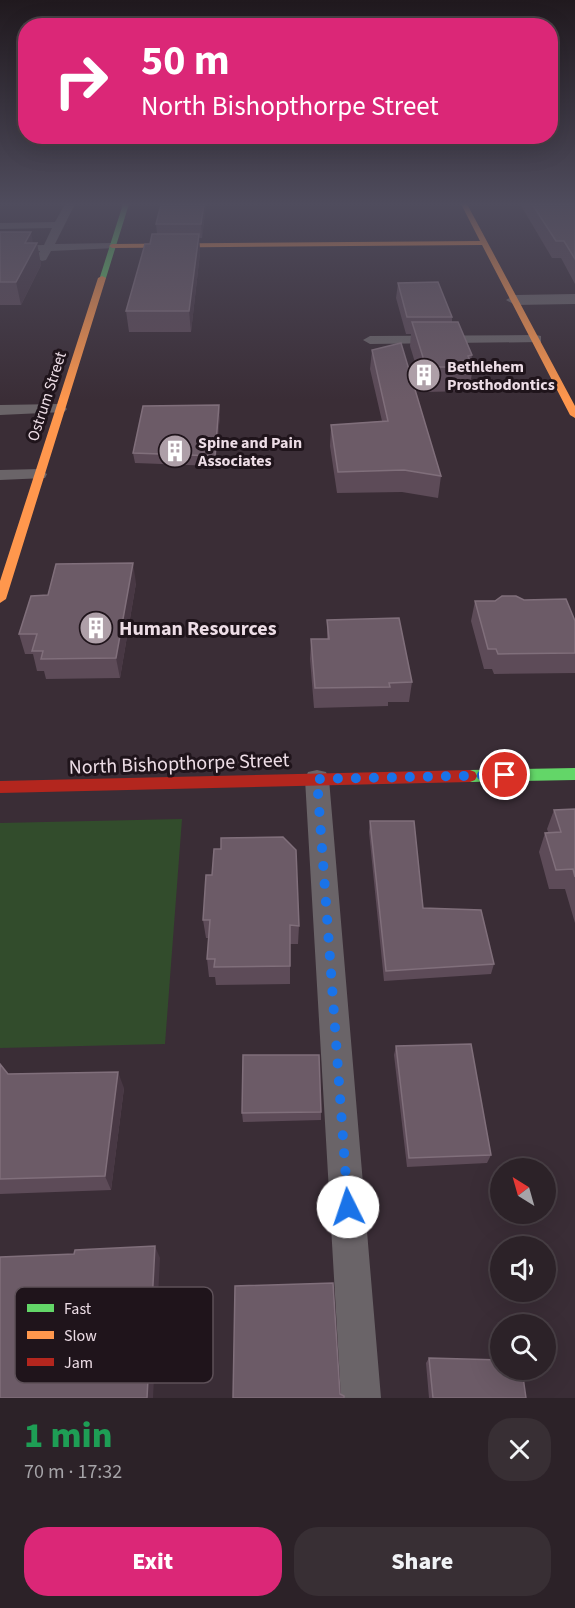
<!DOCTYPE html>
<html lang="en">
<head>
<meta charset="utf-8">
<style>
  :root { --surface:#2c2228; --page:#382f34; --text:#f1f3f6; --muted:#a6a4a8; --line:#483f45; --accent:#db2777 }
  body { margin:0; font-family:"Source Sans 3",sans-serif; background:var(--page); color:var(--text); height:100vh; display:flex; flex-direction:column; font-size:22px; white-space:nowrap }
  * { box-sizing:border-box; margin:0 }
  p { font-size:20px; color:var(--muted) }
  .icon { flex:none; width:33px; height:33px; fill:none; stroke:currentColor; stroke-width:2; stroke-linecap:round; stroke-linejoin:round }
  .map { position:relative; height:1398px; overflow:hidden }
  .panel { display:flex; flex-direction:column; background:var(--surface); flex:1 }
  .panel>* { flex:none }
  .guide { position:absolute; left:18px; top:18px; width:540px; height:126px; border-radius:24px; box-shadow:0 6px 24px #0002,0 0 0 2px var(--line); background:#db2777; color:#fff; overflow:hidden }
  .needle { width:39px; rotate:323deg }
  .fabs { position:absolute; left:490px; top:1158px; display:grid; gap:12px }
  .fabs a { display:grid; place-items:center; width:66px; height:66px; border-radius:50%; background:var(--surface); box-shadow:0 6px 24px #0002,0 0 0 2px var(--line); font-size:30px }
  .pin { position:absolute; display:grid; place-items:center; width:51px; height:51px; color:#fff; margin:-26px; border:3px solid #fff; border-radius:50%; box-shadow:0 2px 6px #0007 }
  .me { position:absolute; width:66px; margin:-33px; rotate:356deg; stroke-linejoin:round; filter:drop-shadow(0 0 4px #0008) }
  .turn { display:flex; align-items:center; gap:21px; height:126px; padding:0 24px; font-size:27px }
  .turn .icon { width:78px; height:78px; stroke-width:2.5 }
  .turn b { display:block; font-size:42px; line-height:51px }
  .round { display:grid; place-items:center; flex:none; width:63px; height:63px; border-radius:24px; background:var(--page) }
  .headline { display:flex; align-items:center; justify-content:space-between; height:102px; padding:0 24px }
  h1 { font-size:36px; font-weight:800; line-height:45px; color:#1e9e55 }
  .action { display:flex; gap:12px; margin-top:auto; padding:12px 24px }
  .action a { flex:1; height:69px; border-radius:24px; background:var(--accent); color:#fff; font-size:24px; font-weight:800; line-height:69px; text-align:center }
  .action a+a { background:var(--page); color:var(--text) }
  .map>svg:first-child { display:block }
  .green { fill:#324c2c }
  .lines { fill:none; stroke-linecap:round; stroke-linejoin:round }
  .lane { fill:#6a6468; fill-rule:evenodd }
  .street { fill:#6a6468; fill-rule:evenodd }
  .fast { fill:#63d668; fill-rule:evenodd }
  .slow { fill:#ff974d; fill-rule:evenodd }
  .jam { fill:#b3261e; fill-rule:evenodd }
  .wall { fill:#5d4b58 }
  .shaded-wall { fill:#483844 }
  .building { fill:#6c5b67; stroke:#806f7b; stroke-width:1.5 }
  .route { stroke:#1a73e8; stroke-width:10; stroke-dasharray:0 18 }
  .labels { text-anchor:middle; stroke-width:6; stroke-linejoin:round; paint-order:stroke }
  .far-poi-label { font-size:16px; font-weight:bold; fill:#eddde6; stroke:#1f141b; text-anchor:start }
  .far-street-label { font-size:16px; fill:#eddde6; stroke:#1f141b }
  .poi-label { font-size:20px; font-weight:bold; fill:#eddde6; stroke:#1f141b; text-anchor:start }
  .street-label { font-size:20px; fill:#eddde6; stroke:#1f141b }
  .key { fill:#1f141b; stroke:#5d5058; stroke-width:1.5 }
  .key-label { font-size:16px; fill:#eddde6 }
</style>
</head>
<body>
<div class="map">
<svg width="575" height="1398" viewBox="0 0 575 1398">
  <rect width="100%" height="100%" fill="#3a2d36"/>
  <path class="green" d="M182 819 165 1044 0 1048V823Z"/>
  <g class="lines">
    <path class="lane" d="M65 204H75L55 244 112 243 118 246 116 248 51 251 46 260 42 261 36 258 40 251 0 252V246L44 245 52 228 0 229V223L55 222Z
      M536 335 541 336V342L370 344 363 340 370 336Z
      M59 404 64 406 67 409 64 412 0 415V405Z
      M39 469 47 474 45 478 0 480V470Z
      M317 770 326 772 329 779 381 1398H341L305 779 308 772Z"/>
    <path class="street" d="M575 294V304L515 305 506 300 515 295Z"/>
    <path class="fast" d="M123 204H129L106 278 99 280Z
      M575 768V780L470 782 465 780 463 776 465 772 470 770Z"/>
    <path class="slow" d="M461 204H467L575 406V418L570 415 482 245 112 248 109 246 112 244 480 241Z
      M102 276 106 278 6 599 0 603V581L98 278Z"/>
    <path class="jam" d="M470 770 475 772 477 776 475 780 470 782 0 793V781Z"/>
  </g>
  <path class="wall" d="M161 204H206L202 238H199L200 253 191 332H129L126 311 150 244 157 234 156 224Z
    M520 204H575V284L561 258H552Z
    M0 232 33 243H37L41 265 21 305H0Z
    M398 283 452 317V322L472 355 471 362 473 367 469 391 424 392 410 346 411 334H406L396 298Z
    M372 350 441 476 438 498 402 492 337 493 330 446 331 425 382 421 370 369Z
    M219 405 220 415 215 466 135 463 133 453Z
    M136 583 120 678 46 679 44 671H37L33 654H25L19 634 48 595Z
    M524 600 575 621V673L494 674 492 669H484L471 621 475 601Z
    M327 620 412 682 409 702H388V706L314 708 310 659 311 639H327Z
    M575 809V923L565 889H549L539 852 545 833 548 832 547 829 554 810Z
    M370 821 423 908 494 964 491 974 384 981 369 832Z
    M203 920 299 926 298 944H290V984L216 985 215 977H209L207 959 209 938H206Z
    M396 1046 491 1155 487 1163 407 1167 394 1055Z
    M0 1064 8 1074 124 1088 111 1190 0 1194Z
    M321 1112V1120L243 1122 242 1113Z
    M429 1358 526 1398H429L426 1363Z"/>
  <path class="shaded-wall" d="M204 204H206L202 238 201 224Z
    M31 232 34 248 37 243 41 265 21 305 16 282 25 243Z
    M199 234 200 253 191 332 189 311Z
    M219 405 220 415 215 466V456Z
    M133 563 136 583 120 678 116 658Z
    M118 1072 124 1088 111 1190 105 1176Z
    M155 1246 160 1258 153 1398H147Z"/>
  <path class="building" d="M161 204H204L201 224H156Z
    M532 204H575V259L564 241H556Z
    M0 232H31L25 243H37L16 282H0Z
    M152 234H199L189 311H126L145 244H150Z
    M438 282 452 317H407L398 283Z
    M412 322H458L472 355 468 356 473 367H426Z
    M401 343 441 476 404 470 338 472 331 425 388 421 372 350Z
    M219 405 215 456 133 453 143 406Z
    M133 563 116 658 41 659 43 651H32L37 634H19L31 596 48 595 56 564Z
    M502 596H516L524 600 566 599 575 621V653L498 654 496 649H488L475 601H495Z
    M399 618 412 682 389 683 390 687 315 688 311 639H329L327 620Z
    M575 809V877L573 869 556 870 545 833 561 832 554 810Z
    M370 821H414L423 908 481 910 494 964 386 971Z
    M283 837 296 850 299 926 290 925V966L214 967 215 959H207L210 920H203L206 875H212L214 849H221V838Z
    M471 1044 491 1155 409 1158 396 1046Z
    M243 1055H319L321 1112 242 1113Z
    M0 1064 8 1074 118 1072 105 1176 0 1179Z
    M155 1246 147 1398H0V1257L74 1254 75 1250Z
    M333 1283 340 1394 344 1396V1398H233L235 1286Z
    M429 1358 501 1360V1370H522L526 1398H433Z"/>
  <linearGradient id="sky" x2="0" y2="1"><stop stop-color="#20191e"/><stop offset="0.51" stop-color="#4f4c5d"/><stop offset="1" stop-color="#4f4c5d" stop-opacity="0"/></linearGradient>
  <rect width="575" height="400" fill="url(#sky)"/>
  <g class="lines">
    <path class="route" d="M348 1207 317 779 505 775"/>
  </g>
  <defs>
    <symbol id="building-disc" viewBox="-11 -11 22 22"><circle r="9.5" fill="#ae9fa8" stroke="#1f141b"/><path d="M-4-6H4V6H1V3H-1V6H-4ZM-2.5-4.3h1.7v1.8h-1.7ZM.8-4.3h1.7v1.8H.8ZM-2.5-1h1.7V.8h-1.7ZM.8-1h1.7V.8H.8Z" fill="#fff"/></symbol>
  </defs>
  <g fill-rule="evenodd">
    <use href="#building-disc" x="405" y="356" width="38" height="38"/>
    <use href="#building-disc" x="156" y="432" width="38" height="38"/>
    <use href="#building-disc" x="77" y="609" width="38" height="38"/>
  </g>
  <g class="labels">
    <g class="far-poi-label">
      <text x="447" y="372">Bethlehem<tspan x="447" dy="18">Prosthodontics</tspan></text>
      <text x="198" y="448">Spine and Pain<tspan x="198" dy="18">Associates</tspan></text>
    </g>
    <g class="far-street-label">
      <text transform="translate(46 396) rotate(-72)" y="6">Ostrum Street</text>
    </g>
    <g class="poi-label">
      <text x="119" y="635">Human Resources</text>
    </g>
    <g class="street-label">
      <text transform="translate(179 763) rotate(-2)" y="7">North Bishopthorpe Street</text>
    </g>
  </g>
  <rect x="15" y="1287" width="198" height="96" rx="9" class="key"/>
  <rect x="27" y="1304" width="27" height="8" fill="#63d668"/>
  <rect x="27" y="1331" width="27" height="8" fill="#ff974d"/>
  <rect x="27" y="1358" width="27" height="8" fill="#b3261e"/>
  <g class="key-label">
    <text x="64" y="1314">Fast</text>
    <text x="64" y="1341">Slow</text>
    <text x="64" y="1368">Jam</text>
  </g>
</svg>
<div class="fabs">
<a><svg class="needle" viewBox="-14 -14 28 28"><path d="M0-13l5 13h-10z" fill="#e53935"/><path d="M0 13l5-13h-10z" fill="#a6a4a8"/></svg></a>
<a><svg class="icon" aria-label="sound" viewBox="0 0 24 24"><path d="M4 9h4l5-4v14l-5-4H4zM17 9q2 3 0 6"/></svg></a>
<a><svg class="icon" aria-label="search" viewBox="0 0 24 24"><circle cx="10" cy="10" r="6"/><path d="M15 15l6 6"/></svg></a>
</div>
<div class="pin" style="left:505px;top:775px;background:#d93025"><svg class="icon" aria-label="arrive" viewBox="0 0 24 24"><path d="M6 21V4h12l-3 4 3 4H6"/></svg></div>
<svg class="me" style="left:348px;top:1207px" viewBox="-20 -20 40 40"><circle r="19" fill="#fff"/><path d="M0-13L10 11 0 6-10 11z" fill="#1a73e8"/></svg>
<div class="guide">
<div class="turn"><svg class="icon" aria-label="right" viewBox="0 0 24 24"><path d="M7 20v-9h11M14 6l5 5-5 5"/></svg><div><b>50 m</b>North Bishopthorpe Street</div></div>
</div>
</div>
<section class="panel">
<div class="headline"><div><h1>1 min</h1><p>70 m · 17:32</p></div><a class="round"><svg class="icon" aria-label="close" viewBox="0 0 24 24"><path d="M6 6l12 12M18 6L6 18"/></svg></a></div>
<div class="action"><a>Exit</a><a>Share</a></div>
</section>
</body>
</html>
